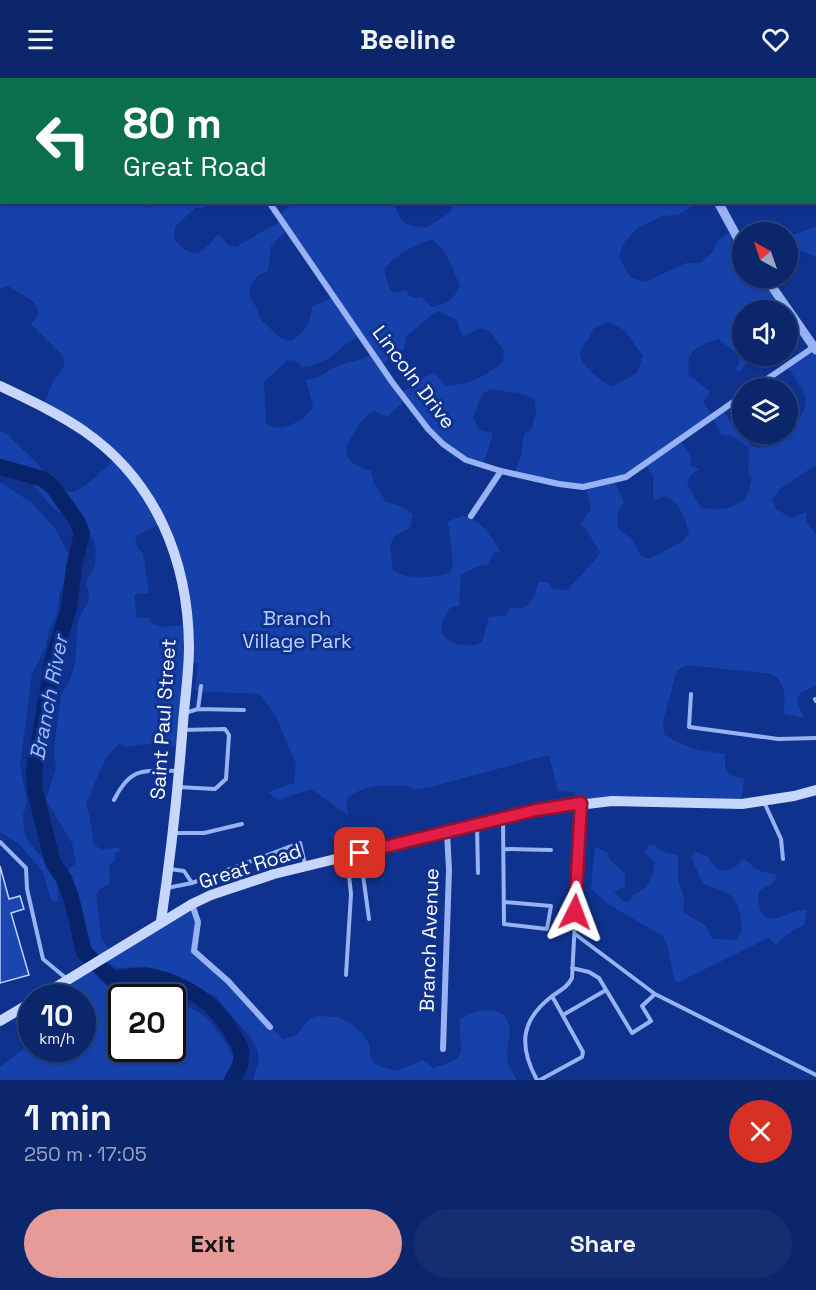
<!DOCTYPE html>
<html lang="en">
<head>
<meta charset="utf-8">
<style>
  :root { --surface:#0b266b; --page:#142e71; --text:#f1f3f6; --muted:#9aa5c1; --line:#2b437e; --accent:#e69b98 }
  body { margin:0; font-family:"Space Grotesk",sans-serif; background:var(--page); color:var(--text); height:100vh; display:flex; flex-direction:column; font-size:22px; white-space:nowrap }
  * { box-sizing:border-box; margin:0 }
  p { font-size:20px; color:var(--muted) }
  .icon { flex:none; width:33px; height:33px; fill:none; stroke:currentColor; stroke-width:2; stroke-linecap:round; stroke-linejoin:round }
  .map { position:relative; height:1002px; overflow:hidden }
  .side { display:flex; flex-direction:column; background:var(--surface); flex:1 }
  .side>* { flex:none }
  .hud { position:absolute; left:0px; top:0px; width:816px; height:126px; box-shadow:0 2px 4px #0004,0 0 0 2px var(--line); background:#0b6e4f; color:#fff; overflow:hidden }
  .needle { width:39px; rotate:320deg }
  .tools { position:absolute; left:732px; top:144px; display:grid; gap:12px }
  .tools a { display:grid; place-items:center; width:66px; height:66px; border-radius:50%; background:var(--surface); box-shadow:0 2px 4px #0004,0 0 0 2px var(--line); font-size:30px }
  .speed { position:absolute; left:18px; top:906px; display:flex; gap:12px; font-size:30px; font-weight:700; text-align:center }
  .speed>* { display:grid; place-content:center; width:78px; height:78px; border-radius:50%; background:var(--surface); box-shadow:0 2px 4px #0004,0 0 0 2px var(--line); line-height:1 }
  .speed small { font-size:15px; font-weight:400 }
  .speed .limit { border:3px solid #111; border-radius:9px; background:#fff; color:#111 }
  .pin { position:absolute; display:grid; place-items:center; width:51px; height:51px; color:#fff; margin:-26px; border-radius:12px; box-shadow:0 3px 9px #0006 }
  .me { position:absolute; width:66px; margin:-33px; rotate:3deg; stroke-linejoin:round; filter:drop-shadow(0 0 4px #0008) }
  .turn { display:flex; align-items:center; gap:21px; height:126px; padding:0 24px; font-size:27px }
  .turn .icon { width:78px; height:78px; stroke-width:2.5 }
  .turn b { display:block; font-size:42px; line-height:51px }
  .round { display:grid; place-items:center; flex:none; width:63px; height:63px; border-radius:32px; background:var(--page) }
  .overview { display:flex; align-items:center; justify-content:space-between; height:102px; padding:0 24px }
  h1 { font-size:36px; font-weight:600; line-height:45px }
  .cta { display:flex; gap:12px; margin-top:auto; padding:12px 24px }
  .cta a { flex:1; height:69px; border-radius:36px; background:var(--accent); color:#111; font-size:24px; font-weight:600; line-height:69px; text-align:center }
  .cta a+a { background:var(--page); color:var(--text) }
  header { display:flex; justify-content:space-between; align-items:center; height:78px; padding:0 24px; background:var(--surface); font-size:27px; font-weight:600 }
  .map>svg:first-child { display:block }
  .green { fill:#1641aa; fill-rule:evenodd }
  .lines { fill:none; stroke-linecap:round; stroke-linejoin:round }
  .river { stroke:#09236a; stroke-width:16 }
  .building { fill:#1c46af; stroke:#bfd1fe; stroke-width:1.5 }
  .service { stroke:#98b2f3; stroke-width:4 }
  .minor { stroke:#98b2f3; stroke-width:6 }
  .tertiary { stroke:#98b2f3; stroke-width:9 }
  .secondary { stroke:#c7d6fd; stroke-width:10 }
  .route-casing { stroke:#92132f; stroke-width:15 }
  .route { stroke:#e11d48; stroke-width:10 }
  .labels { text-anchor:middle; stroke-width:6; stroke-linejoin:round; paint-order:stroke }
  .street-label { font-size:20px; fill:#fff; stroke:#0f328f }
  .park-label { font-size:20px; fill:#bfd1fe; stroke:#0f328f }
  .water-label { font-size:21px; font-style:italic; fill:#a3bdfa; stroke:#0f328f }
</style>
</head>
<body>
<header><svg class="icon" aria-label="menu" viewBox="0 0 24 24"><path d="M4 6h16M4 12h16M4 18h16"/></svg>Beeline<svg class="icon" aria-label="heart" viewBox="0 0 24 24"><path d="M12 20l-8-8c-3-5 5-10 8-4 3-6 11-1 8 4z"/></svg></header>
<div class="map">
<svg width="816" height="1002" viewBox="0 0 816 1002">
  <rect width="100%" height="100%" fill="#0f328f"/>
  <path class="green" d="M0 0 95 1 2 2V124H139L146 130 159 125H207L204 130H195L175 149 174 162C197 185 200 175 219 156L228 167 236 169 281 143 279 136 295 125H386L396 130C402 149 409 147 426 150L449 135 455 125H717H696L678 137 662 138 636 151 623 166 619 179 630 199 645 204 686 185H701L714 173 716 164 732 153 742 168V200H766L800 251 788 259V232H742V278H747L746 286 740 293 735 292 739 285 738 277 719 261C710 263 691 270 689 281 688 285 689 291 688 296L710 314 703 324 712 338 722 332 736 350 742 352 751 367 758 370C768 366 778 356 788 356V352C816 326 807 317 787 288L810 270 816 273V387L781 410 772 421 777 432 792 440 807 434 806 443 816 457V608L800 615 797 624 804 640 783 636C785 621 788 606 772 596L687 587 677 592 663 643 664 656C680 669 705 674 725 676V691L731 697 744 701 741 725 576 728 575 714 558 713 549 677 431 709 413 712 410 708C387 708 362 704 346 723L348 737 311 711 278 722 268 714 294 705 296 686 276 639 260 616 195 613 198 585 188 584 179 669 154 665 127 669 120 666C100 679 97 706 86 725 91 740 91 752 94 767L103 772 119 769 121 773 115 775V782L109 787 110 806 101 810 96 816 101 859 111 876 191 830 196 840 193 871 283 961 297 957 310 940 317 938 337 939 349 944 362 955 369 966 371 980 376 987 396 993 423 982 433 990C473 979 458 973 460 942 472 931 503 925 509 947 512 958 504 974 508 985 510 991 514 997 517 1002H253L259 982 258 974 251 960 215 918 195 912 149 889 115 890 101 881 83 862 74 827 68 813 69 791 76 785 72 765 46 722 56 690 54 671 61 617 70 602 75 585 78 542 88 524 89 515 86 505 95 487 96 471 93 461 74 440 57 433 49 425 18 390 0 380V353L7 356 61 409C61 409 69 414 70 414 80 416 107 389 114 381L43 328 52 306 64 288 65 280 31 246 39 236 34 224 8 208 0 211ZM288 151 334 219 312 229C310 246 306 254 291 263L280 260 259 240 258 232 249 218C251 204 254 198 268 193L271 168ZM432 162C449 172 451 190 460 207 456 220 445 227 432 229L421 219 415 220 409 218 406 211 397 215 390 212 384 191C396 177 413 166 432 162ZM439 233 457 242 461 256 465 259C488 242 490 254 504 273L503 284C481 301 472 305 446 308L433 294 401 315 382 286 404 271 407 257C417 251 431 235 439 233ZM608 244 624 252 643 278 637 295 612 309C604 306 580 286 580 276 580 268 591 261 593 251ZM361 257 372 276C357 285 354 281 341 287 326 292 323 300 306 302L313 329C305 343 280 356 266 346L264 304 286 283 294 282 302 289C333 286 336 269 361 257ZM491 311 527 317 535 323 536 335 531 352 524 356 521 377 515 395 586 410 591 430 580 447 585 450 600 474C598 480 573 506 567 512L553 511 548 504H538C536 519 528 535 511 529L505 538 489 539 482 564C475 568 472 568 464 567 439 564 436 549 450 530L459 528 461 497 478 488 487 487 495 474H501C494 462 478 437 462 438 458 439 452 442 448 444L453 484 451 493C436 501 407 502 393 492 391 470 384 459 409 451L413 436 400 428 386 424 374 405 371 393C344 385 340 376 355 353 360 345 364 338 374 333L387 339 405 322C430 351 445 376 483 386L493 355 480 352 473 340 482 316ZM713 341 721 356 732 358 748 369C752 383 744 385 752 401 750 406 750 411 748 415 741 432 713 434 700 429L687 406 690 398 699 391 690 388 691 377 679 362ZM645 385 653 398V420L655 422 666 418C679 424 686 441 689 455L682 464 649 481 641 478 633 463 618 450 617 436 624 424 614 403ZM161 446 184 520 183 547 164 549 152 546 149 540H137L134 517 149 515 143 475 138 471 135 458Z
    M311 0H713V2Z
    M816 148V179L799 172 788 179V159Z
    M0 404 32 425 56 452 70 479 69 495 60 514 57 537 49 553 46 569 32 595 20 688 27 723 23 737 24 753 27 761 57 800 58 824 51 822 43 794 20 767 0 754Z
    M655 767 663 774 678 777V803L684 819 683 834 706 848 712 861 735 862 742 854C740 819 735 816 703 806L691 779 695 774 707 778C718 798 729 796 744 781L757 792 777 797 773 805 760 812C757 820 758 823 760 831 769 854 790 829 807 832L804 848 795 851 776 866 768 860 679 904H675L667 866 663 858 608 826 591 811 595 769 607 774 610 782 625 796V808L614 814 625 824 630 822C633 815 636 816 642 812 651 806 653 794 655 784L645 775 648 768Z
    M91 892 114 916 134 919 122 920V970H172L173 926C179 927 186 928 192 931 213 939 227 968 238 987L225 1002H0V989L31 965 32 970H82V920L75 919 67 904Z"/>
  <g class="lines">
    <path class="river" d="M0 389 43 401 53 409 77 443 82 455 74 489 69 530 53 581 34 694 35 713 53 785 64 801 71 819 84 874 113 901C124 900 139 896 150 898 185 905 215 925 232 955 237 963 243 971 241 981 241 989 236 995 232 1002"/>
  </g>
  <path class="building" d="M0 788 9 821 20 818 24 831 11 835 29 897 0 905Z"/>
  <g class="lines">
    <path class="service" d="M691 616 689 649 778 661 816 660
      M815 621 816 623
      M198 631 244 632
      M185 635 198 631 201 608
      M178 709 215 711 226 701 229 657 225 651 183 652
      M114 722C131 688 143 693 178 693
      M764 724 781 761 783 781
      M503 741 504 846 547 851 551 828 504 824
      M477 747 478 795
      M173 755H204L242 746
      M0 764 26 790 27 811 43 881 67 901
      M504 771 551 772
      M360 775 369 841
      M236 789 241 805
      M170 791 184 793 192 805 300 765 305 786
      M167 810 192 805
      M575 856 655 916 816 997
      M572 890 589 894 599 900 632 955 651 943 642 928 655 916
      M346 897 351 816 347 779
      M563 937 606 912
      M537 1002C519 969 520 943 551 919 560 912 567 910 572 900L581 728
      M540 1002 582 979 583 974 552 918"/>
    <path class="minor" d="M183 0 185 2
      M269 124 392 304 428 351 443 366 466 382 501 393 559 406 583 409 626 399 742 318
      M754 310 814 269
      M471 438 501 393
      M192 826 198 844 194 873 228 903 270 949
      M443 971 449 792 447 754"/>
    <path class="tertiary" d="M714 2V0
      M718 124 742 168
      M766 200 816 272"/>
    <path class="secondary" d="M0 308C29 322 58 335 84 353 156 403 188 482 189 568 189 594 185 620 183 645 178 711 171 777 161 843
      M38 920 192 826 211 817 274 796 536 732 612 723 742 726 794 718 816 712
      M0 943 32 924"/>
  </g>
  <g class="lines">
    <defs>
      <path id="route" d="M360 775 536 732 581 725 575 834"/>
    </defs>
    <use href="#route" class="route-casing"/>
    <use href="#route" class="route"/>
  </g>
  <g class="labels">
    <g class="street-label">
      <text transform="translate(414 299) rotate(53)" y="7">Lincoln Drive</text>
      <text transform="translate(163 641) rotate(-86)" y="7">Saint Paul Street</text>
      <text transform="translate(250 788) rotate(-18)" y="7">Great Road</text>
      <text transform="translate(429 862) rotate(-88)" y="7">Branch Avenue</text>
    </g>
    <g class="park-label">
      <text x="297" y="547">Branch<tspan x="297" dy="23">Village Park</tspan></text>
    </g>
    <g class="water-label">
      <text transform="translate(49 620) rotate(-79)" y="7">Branch River</text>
    </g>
  </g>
</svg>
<div class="tools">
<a><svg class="needle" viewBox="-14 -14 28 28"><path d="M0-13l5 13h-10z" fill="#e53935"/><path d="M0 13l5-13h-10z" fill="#9aa5c1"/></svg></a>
<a><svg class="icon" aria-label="sound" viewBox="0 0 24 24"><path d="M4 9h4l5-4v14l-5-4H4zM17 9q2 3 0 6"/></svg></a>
<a><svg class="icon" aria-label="layers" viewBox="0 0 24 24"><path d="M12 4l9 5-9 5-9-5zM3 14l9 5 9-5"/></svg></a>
</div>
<div class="speed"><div>10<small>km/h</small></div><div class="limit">20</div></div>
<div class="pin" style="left:360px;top:775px;background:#d93025"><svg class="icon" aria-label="arrive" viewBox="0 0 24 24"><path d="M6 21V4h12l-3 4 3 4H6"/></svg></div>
<svg class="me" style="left:575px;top:834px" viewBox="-20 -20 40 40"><path d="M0-17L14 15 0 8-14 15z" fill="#e11d48" stroke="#fff" stroke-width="4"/></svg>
<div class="hud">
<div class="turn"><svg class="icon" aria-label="left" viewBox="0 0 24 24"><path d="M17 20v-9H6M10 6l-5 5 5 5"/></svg><div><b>80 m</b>Great Road</div></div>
</div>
</div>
<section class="side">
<div class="overview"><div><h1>1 min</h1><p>250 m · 17:05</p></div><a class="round" style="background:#d93025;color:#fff"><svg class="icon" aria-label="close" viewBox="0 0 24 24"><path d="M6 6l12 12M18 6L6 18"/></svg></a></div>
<div class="cta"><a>Exit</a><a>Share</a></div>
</section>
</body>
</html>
